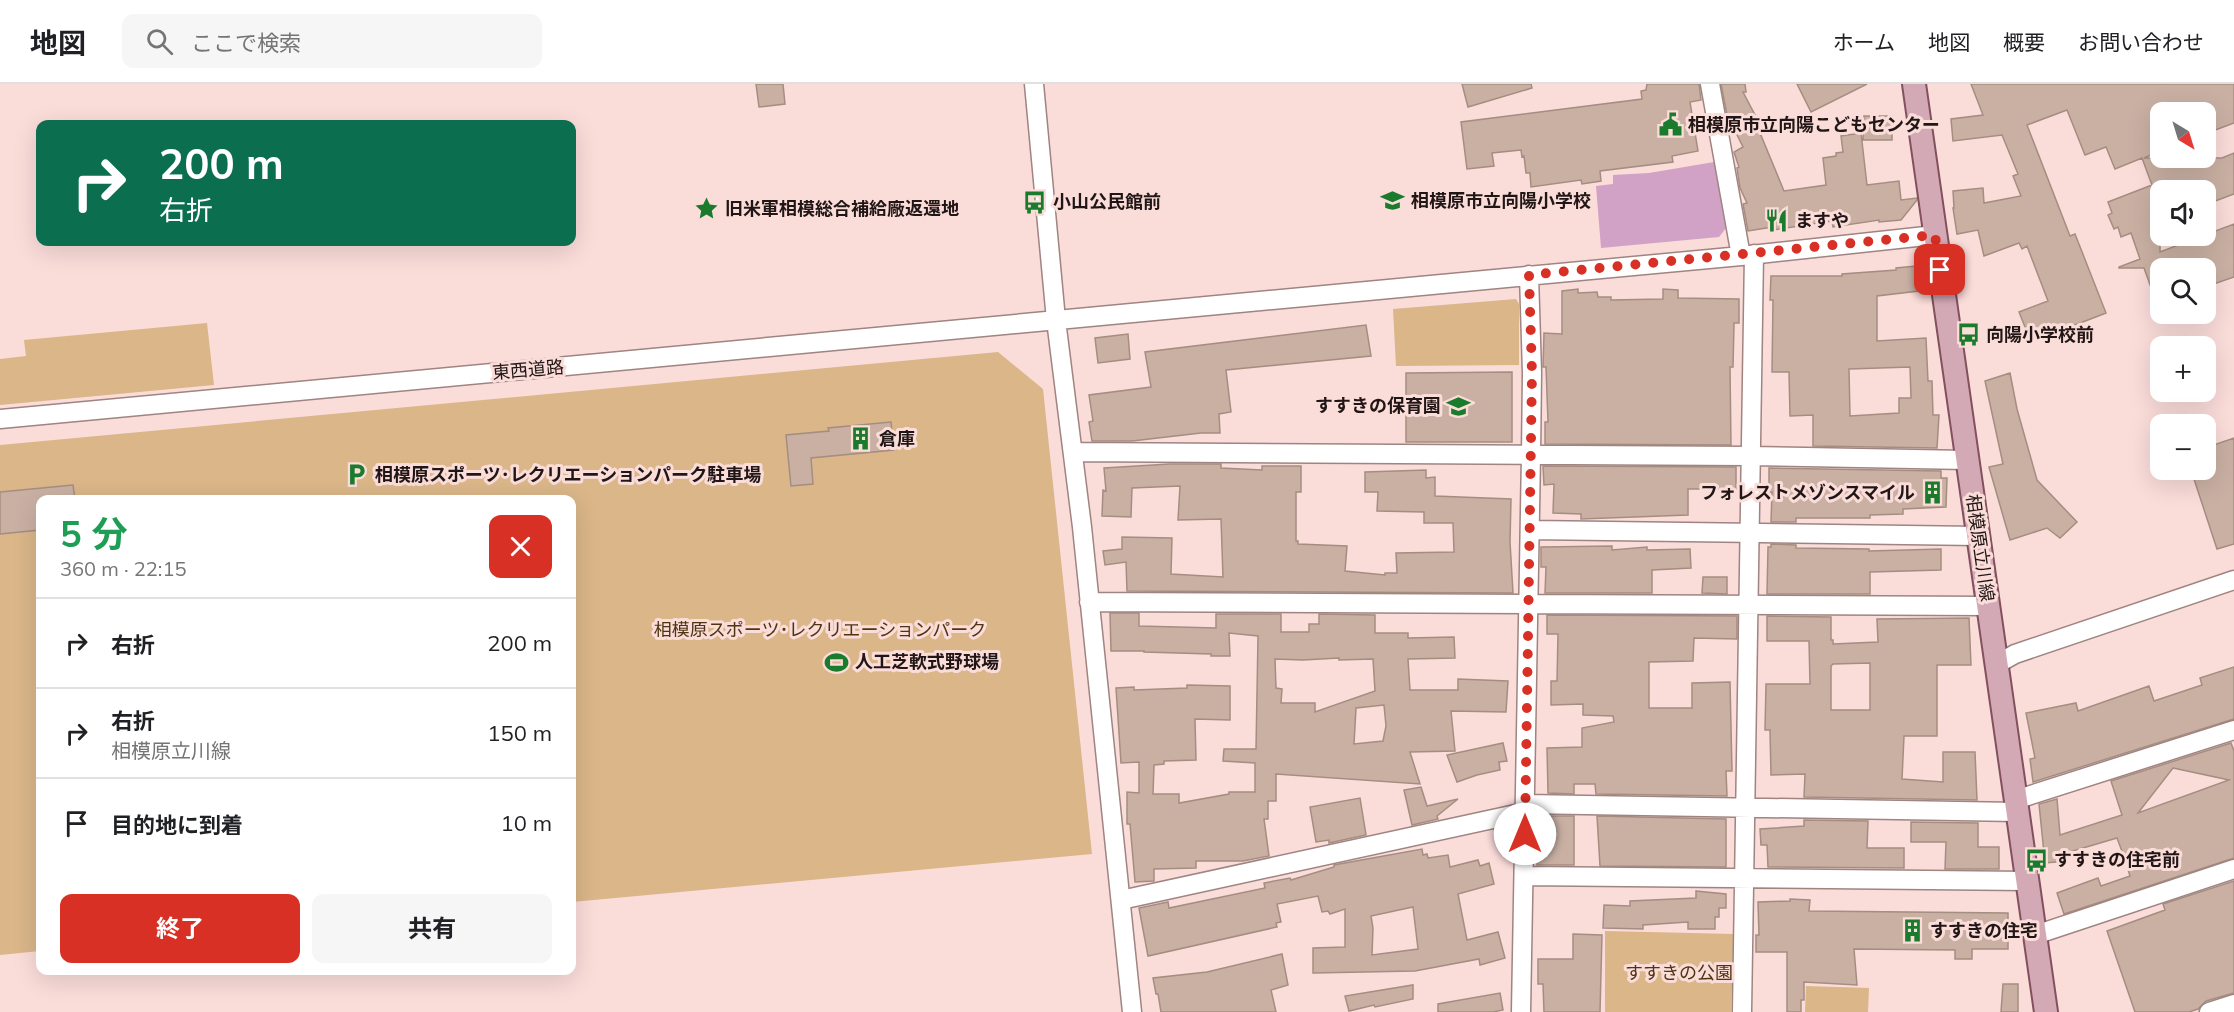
<!DOCTYPE html>
<html lang="ja">
<head>
<meta charset="utf-8">
<style>
  :root { --surface:#fff; --page:#f6f6f6; --text:#202124; --muted:#757577; --line:#e0e0e0; --accent:#d93025 }
  body { margin:0; font-family:Mulish,"Noto Sans JP",sans-serif; background:var(--page); color:var(--text); height:100vh; display:flex; flex-direction:column; font-size:22px; white-space:nowrap }
  * { box-sizing:border-box; margin:0 }
  p { font-size:20px; color:var(--muted) }
  .icon { flex:none; width:33px; height:33px; fill:none; stroke:currentColor; stroke-width:2; stroke-linecap:round; stroke-linejoin:round }
  .map { position:relative; flex:1; overflow:hidden }
  .details { position:absolute; left:36px; top:411px; width:540px; height:480px; display:flex; flex-direction:column; background:var(--surface); border-radius:12px; box-shadow:0 6px 24px #0002 }
  .details>* { flex:none }
  .guide { position:absolute; left:36px; top:36px; width:540px; height:126px; border-radius:12px; box-shadow:0 6px 24px #0002; background:#0b6e4f; color:#fff; overflow:hidden }
  .needle { width:39px; rotate:142deg }
  .controls { position:absolute; left:2150px; top:18px; display:grid; gap:12px }
  .controls a { display:grid; place-items:center; width:66px; height:66px; border-radius:12px; background:var(--surface); box-shadow:0 6px 24px #0002; font-size:30px }
  .pin { position:absolute; display:grid; place-items:center; width:51px; height:51px; color:#fff; margin:-26px; border-radius:12px; box-shadow:0 3px 9px #0006 }
  .me { position:absolute; width:66px; margin:-33px; rotate:0deg; stroke-linejoin:round; filter:drop-shadow(0 0 4px #0008) }
  .turn { display:flex; align-items:center; gap:21px; height:126px; padding:0 24px; font-size:27px }
  .turn .icon { width:78px; height:78px; stroke-width:2.5 }
  .turn b { display:block; font-size:42px; line-height:51px }
  .round { display:grid; place-items:center; flex:none; width:63px; height:63px; border-radius:12px; background:var(--page) }
  .overview { display:flex; align-items:center; justify-content:space-between; height:102px; padding:0 24px }
  h1 { font-size:36px; font-weight:700; line-height:45px; color:#1e9e55 }
  .cta { display:flex; gap:12px; margin-top:auto; padding:12px 24px }
  .cta a { flex:1; height:69px; border-radius:12px; background:var(--accent); color:#fff; font-size:24px; font-weight:700; line-height:69px; text-align:center }
  .cta a+a { background:var(--page); color:var(--text) }
  ul { padding:0; list-style:none }
  li { display:flex; align-items:center; gap:18px; height:90px; padding:0 24px; border-top:2px solid var(--line) }
  li div { flex:1 }
  li b { display:block; font-size:22px }
  li em { font-style:normal }
  header { display:flex; align-items:center; gap:36px; box-sizing:border-box; height:84px; padding:0 30px; background:var(--surface); border-bottom:2px solid var(--line) }
  header strong { font-size:28px }
  nav { display:flex; gap:33px; margin-inline-start:auto; font-size:21px }
  .search { width:420px; height:54px; background:var(--page); display:flex; align-items:center; gap:15px; box-sizing:border-box; padding:0 21px; border-radius:12px; color:var(--muted); font-size:22px }
  .map>svg:first-child { display:block }
  .green { fill:#dab689 }
  .water { fill:#d2a2c6 }
  .building { fill:#c9b0a3; stroke:#a58d81; stroke-width:1.5; fill-rule:evenodd }
  .lines { fill:none; stroke-linecap:round; stroke-linejoin:round }
  .minor-casing { stroke:#9f8481; stroke-width:21 }
  .major-casing { stroke:#83505e; stroke-width:26 }
  .minor { stroke:#fff; stroke-width:18 }
  .major { stroke:#d4a9b6; stroke-width:22 }
  .route { stroke:#d93025; stroke-width:10; stroke-dasharray:0 18 }
  .labels { text-anchor:middle; stroke-width:6; stroke-linejoin:round; paint-order:stroke }
  .poi-label { font-size:18px; font-weight:bold; fill:#201615; stroke:#fadcd9; text-anchor:start }
  .street-label { font-size:18px; fill:#201615; stroke:#fadcd9 }
  .park-label { font-size:18px; fill:#4e3410; stroke:#fadcd9 }
</style>
</head>
<body>
<header>
<strong>地図</strong>
<div class="search"><svg class="icon" aria-label="search" viewBox="0 0 24 24"><circle cx="10" cy="10" r="6"/><path d="M15 15l6 6"/></svg>ここで検索</div>
<nav><a>ホーム</a><a>地図</a><a>概要</a><a>お問い合わせ</a></nav>
</header>
<div class="map">
<svg width="2234" height="928" viewBox="0 0 2234 928">
  <rect width="100%" height="100%" fill="#fadcd9"/>
  <path class="green" d="M1516 215 1519 220V281L1396 282 1393 225Z
    M207 239 214 301 0 321V275L26 272 24 256Z
    M998 268 1043 305 1092 770 572 818V416H40V867L0 871V361Z
    M1605 847 1734 850 1731 928H1605Z
    M1806 902 1869 904 1868 928H1805Z"/>
  <path class="water" d="M1714 78 1726 144 1719 153 1601 164 1596 102 1613 100V91L1649 89Z"/>
  <path class="building" d="M756 0H783L785 20 759 23Z
    M1462 0H1531L1532 4 1468 23Z
    M1647 0H1699L1701 16 1690 18 1698 67 1672 72 1673 78 1600 87 1601 97 1582 100 1581 96 1531 103 1530 89H1526L1524 72 1522 73 1521 66 1492 69 1494 82 1467 85 1461 38 1642 15 1641 7 1646 6Z
    M1721 0H1745L1746 8H1743L1755 31 1753 32 1784 107 1826 101 1823 74 1836 72V69L1843 68 1841 52 1861 49 1867 101 1899 97 1901 116 1917 114V116L1901 136 1879 138V136L1833 143 1832 137 1773 146V143L1748 147 1743 120 1747 119 1740 104 1737 84 1739 83 1734 68 1743 63 1727 31Z
    M1797 0H1867L1811 28Z
    M1971 0H2234V39L2205 50V28H2160V67L2144 74H2222L2234 69V110L2205 121V106H2160V168L2234 140V193L2205 203V184H2160V223H2158L2144 184H2119V183L2140 175 2131 149 2121 153 2118 143 2114 145 2108 131 2112 129 2108 118 2152 101 2142 74 2115 85 2106 63 2085 71 2067 26 2027 41 2070 152 2075 150 2106 229 2031 258 2019 228 2048 217 2027 162 2022 165 2019 159 1984 172 1978 146 1957 150 1953 124H1954L1953 107 1983 104 1984 119 2021 112 2013 92 2018 90 2002 51 1953 57 1951 35 1983 31Z
    M1864 32H1892V56H1863Z
    M1916 182 1919 207 1877 212V257L1926 254 1928 297H1932L1933 331H1939L1937 364 1813 362V331L1790 332 1789 288H1772L1773 216H1770L1771 192H1842V190L1896 186V184ZM1910 283 1911 314H1899V329L1850 332 1849 285Z
    M1578 205V209L1597 208 1598 213H1611V216L1663 215V205L1678 206V214L1739 215V239H1734L1733 283H1730L1731 361 1545 360V338H1548L1546 283H1543L1544 249 1562 250V207Z
    M1366 241 1371 272 1226 286 1231 328 1219 330 1220 349H1201L1132 357H1092L1089 338 1093 337 1089 311 1151 303 1145 268Z
    M1128 250 1130 275 1098 279 1095 254Z
    M1512 288V358H1406V289Z
    M2010 289 2017 325 2037 396 2077 438 2060 454 2047 444 2010 456 1989 383 2003 380 1985 297Z
    M891 338 894 366 811 374 813 400 791 402 786 351 829 347 828 344Z
    M2234 354V460L2217 465 2191 386H2205V364Z
    M1170 380H1221V384L1262 386V382H1301V408H1296V457H1298V460L1347 462 1345 487 1385 491V489H1397L1396 469 1454 468 1453 439H1424V428L1377 427 1378 408H1365V388L1426 386V394L1435 393V412L1511 415 1510 458 1513 509 1127 507 1126 478 1105 481 1103 467 1122 465V453L1172 454 1171 490 1223 493 1221 435 1178 436 1180 402 1132 404 1131 433 1102 432 1103 406 1106 407 1104 384Z
    M1543 382 1736 383V405H1688V431L1581 435V430L1553 429 1554 400 1544 401Z
    M1769 384 1941 387V394H1947L1946 423 1903 425V430L1870 431V434H1796V438H1771L1772 408H1769Z
    M73 401 75 416H40V446L0 450V408Z
    M1771 460 1796 461V464L1869 465V467L1941 465V486L1870 488V510H1767L1768 463H1771Z
    M1612 462V466L1647 463V466L1690 465 1691 484 1652 486V509H1545L1546 483H1541V463Z
    M1703 493H1727V510L1702 509Z
    M1110 529H1139V542L1216 544V530H1281V548H1309V540H1319V530L1375 531V549H1408V554L1454 553 1455 574 1408 575 1410 606H1458V595L1508 597 1506 628 1451 627 1455 667 1410 668 1420 700 1276 690V717H1268V735H1264L1269 772 1243 777H1196V784L1154 785V797L1135 798 1130 740H1127V708L1139 709V678L1121 679 1116 604 1134 603V606L1187 604V601L1230 602V636L1195 635 1196 676 1164 677V680L1154 681 1153 710H1179V719L1229 710V708H1255V679L1223 677 1224 665H1256L1258 552 1229 549 1230 572H1211V570L1144 568V567H1111ZM1339 574V576L1373 575 1375 607 1315 628V619H1281L1282 605 1276 604 1275 575 1303 576ZM1384 621 1386 642 1383 657 1354 660 1356 624Z
    M1547 531 1737 532V555L1694 554 1693 577 1649 578V624H1692V599L1730 598 1732 687H1726L1727 712 1596 710 1595 700H1574V710L1548 709 1547 664 1582 663V644L1614 638 1613 632 1583 631V620L1551 621V597H1557L1558 550H1547Z
    M1767 532 1831 533V556H1833V560L1878 558 1877 535 1969 534 1971 581H1937V652H1904L1902 695 1943 698V668H1975L1977 716 1804 713 1805 690 1771 691 1770 646H1765L1766 600H1810L1809 557H1767ZM1870 579V626H1831V582L1833 580Z
    M2234 583V635L2033 698 2030 675 2035 674 2026 629 2076 619 2078 627 2149 602 2154 617 2202 601 2200 594Z
    M1503 659 1507 677 1499 678 1500 686 1477 691 1457 698 1447 671Z
    M2231 659 2234 667V774L2064 830 2057 809 2098 794 2101 802 2130 792 2127 782 2147 775 2145 768 2123 770 2117 754 2066 769 2067 777 2045 779 2039 720 2057 715 2060 751 2122 731 2111 697ZM2173 684 2229 696 2138 729Z
    M1421 703 1427 722 1458 715 1437 732 1438 735 1412 741 1404 706Z
    M1360 714 1366 751 1329 759V756L1316 758 1310 723Z
    M1548 732H1574V781H1537L1540 755H1536L1537 733 1547 734Z
    M1597 732 1726 735V783L1600 782Z
    M1804 736 1868 737 1867 764H1904V784L1768 783 1767 761H1761L1760 745 1804 742Z
    M1911 738 1978 739V763H1999V785H1945L1946 758H1911Z
    M1422 765 1423 771 1427 770 1428 774 1448 771 1450 783 1478 776 1480 782 1489 779 1494 800 1458 810 1467 856 1498 848 1505 874 1480 881 1479 875 1415 887 1313 889V864L1345 863V825L1330 830 1328 827 1322 828 1318 812 1277 820 1281 838 1276 839 1277 843 1148 872 1139 824 1168 818 1169 824 1265 804 1264 799 1290 794 1291 796 1334 783V781ZM1413 823 1418 865 1372 871 1373 844 1371 832Z
    M2234 797V909L2206 917 2198 925 2189 928H2135L2107 847 2165 826 2163 820Z
    M1696 807 1726 810V824H1719V833H1715V845H1688V838L1643 841V845L1603 844 1604 821 1630 822V817L1696 814Z
    M1790 815 1810 816 1809 827 2008 829V865H1972V875H1955V866L1854 865 1857 901 1804 898V916H1801V928H1787V868H1756V851H1759L1758 818 1790 817Z
    M1573 850 1602 851 1600 928H1544L1543 900H1538V875H1573Z
    M1282 870 1288 901 1271 906 1276 928H1161L1158 910H1156L1153 894 1207 888Z
    M2003 900H2018V928H2001Z
    M1413 901V915L1375 923 1374 921 1349 927 1345 912Z
    M1500 909 1503 926 1493 928H1438V920Z"/>
  <g class="lines">
    <defs>
      <path id="minor" d="M1034 0 1056 236 1082 443 1132 928
        M1710 0 1741 172
        M0 335 1741 172 1935 151
        M1074 368 1750 372 1967 376
        M1530 446 1978 452
        M1089 518 1988 522
        M1997 580 2015 570 2234 496
        M2015 716 2234 646
        M1525 720 2017 728
        M1524 792 2027 797
        M1121 816 1525 728
        M2035 851 2234 785
        M1521 928 1531 371 1532 289 1529 191
        M1742 928 1754 170
        M2209 928 2234 920"/>
      <path id="major" d="M1914 0 2046 928"/>
    </defs>
    <use href="#minor" class="minor-casing"/>
    <use href="#major" class="major-casing"/>
    <use href="#minor" class="minor"/>
    <use href="#major" class="major"/>
  </g>
  <g class="lines">
    <path class="route" d="M1525 750 1532 289 1529 191 1935 151 1940 186"/>
  </g>
  <defs>
    <symbol id="civic-bare" viewBox="-9 -9 18 18"><path d="M-.6-6.5H3V-4.5H.6V-3L4-1V1h2V6H-6V1h2V-1L-.6-3ZM-1.2 2.5V6h2.4V2.5Z" fill="#1b7b2c" stroke="#fadcd9" stroke-width="2.5" paint-order="stroke"/></symbol>
    <symbol id="school-bare" viewBox="-9 -9 18 18"><path d="M0-5L7-2L0 1L-7-2ZM-4 1L0 2.5L4 1V4Q0 6-4 4Z" fill="#1b7b2c" stroke="#fadcd9" stroke-width="2.5" paint-order="stroke"/></symbol>
    <symbol id="bus-bare" viewBox="-9 -9 18 18"><path d="M-5-6H5V4H4V6H2V4H-2V6H-4V4H-5ZM-3.5-4V0h7V-4ZM-3.5 1.2v1.5H-2V1.2ZM2 1.2v1.5H3.5V1.2Z" fill="#1b7b2c" stroke="#fadcd9" stroke-width="2.5" paint-order="stroke"/></symbol>
    <symbol id="sight-bare" viewBox="-9 -9 18 18"><path d="M0-6L1.8-2.2L6-1.7L2.9 1.2L3.7 5.4L0 3.3L-3.7 5.4L-2.9 1.2L-6-1.7L-1.8-2.2Z" fill="#1b7b2c" stroke="#fadcd9" stroke-width="2.5" paint-order="stroke"/></symbol>
    <symbol id="restaurant-bare" viewBox="-9 -9 18 18"><path d="M-5-6h1v4h1v-4h1v4h1v-4h1v5L-1.5 .5V6h-2V.5L-5-1ZM5-6V6H3V1.5H1.5Q1.5-4 5-6Z" fill="#1b7b2c" stroke="#fadcd9" stroke-width="2.5" paint-order="stroke"/></symbol>
    <symbol id="building-bare" viewBox="-9 -9 18 18"><path d="M-4-6H4V6H1V3H-1V6H-4ZM-2.5-4.3h1.7v1.8h-1.7ZM.8-4.3h1.7v1.8H.8ZM-2.5-1h1.7V.8h-1.7ZM.8-1h1.7V.8H.8Z" fill="#1b7b2c" stroke="#fadcd9" stroke-width="2.5" paint-order="stroke"/></symbol>
    <symbol id="parking-bare" viewBox="-9 -9 18 18"><path d="M-3.5-5.5H1a3.5 3.5 0 0 1 0 7H-1V5.5H-3.5ZM-1-3.4V-.6H.8a1.4 1.4 0 0 0 0-2.8Z" fill="#1b7b2c" stroke="#fadcd9" stroke-width="2.5" paint-order="stroke"/></symbol>
    <symbol id="stadium-bare" viewBox="-9 -9 18 18"><path d="M0-5a6.5 5 0 1 0 0 10a6.5 5 0 1 0 0-10ZM-3.5-1.8h7v3.6h-7Z" fill="#1b7b2c" stroke="#fadcd9" stroke-width="2.5" paint-order="stroke"/></symbol>
  </defs>
  <g fill-rule="evenodd">
    <use href="#civic-bare" x="1654" y="24" width="33" height="33"/>
    <use href="#school-bare" x="1376" y="100" width="33" height="33"/>
    <use href="#bus-bare" x="1018" y="102" width="33" height="33"/>
    <use href="#sight-bare" x="690" y="108" width="33" height="33"/>
    <use href="#restaurant-bare" x="1760" y="120" width="33" height="33"/>
    <use href="#bus-bare" x="1952" y="234" width="33" height="33"/>
    <use href="#school-bare" x="1442" y="306" width="33" height="33"/>
    <use href="#building-bare" x="844" y="338" width="33" height="33"/>
    <use href="#parking-bare" x="340" y="374" width="33" height="33"/>
    <use href="#building-bare" x="1916" y="392" width="33" height="33"/>
    <use href="#stadium-bare" x="820" y="562" width="33" height="33"/>
    <use href="#bus-bare" x="2020" y="760" width="33" height="33"/>
    <use href="#building-bare" x="1896" y="830" width="33" height="33"/>
  </g>
  <g class="labels">
    <g class="poi-label">
      <text x="1688" y="47">相模原市立向陽こどもセンター</text>
      <text x="1411" y="123">相模原市立向陽小学校</text>
      <text x="1053" y="124">小山公民館前</text>
      <text x="725" y="131">旧米軍相模総合補給廠返還地</text>
      <text x="1795" y="143">ますや</text>
      <text x="1986" y="257">向陽小学校前</text>
      <text x="1441" y="328" text-anchor="end">すすきの保育園</text>
      <text x="879" y="361">倉庫</text>
      <text x="375" y="397">相模原スポーツ･レクリエーションパーク駐車場</text>
      <text x="1915" y="415" text-anchor="end">フォレストメゾンスマイル</text>
      <text x="855" y="584">人工芝軟式野球場</text>
      <text x="2054" y="782">すすきの住宅前</text>
      <text x="1930" y="853">すすきの住宅</text>
    </g>
    <g class="street-label">
      <text transform="translate(528 286) rotate(-5)" y="6">東西道路</text>
      <text transform="translate(1980 464) rotate(82)" y="6">相模原立川線</text>
    </g>
    <g class="park-label">
      <text x="820" y="552">相模原スポーツ･レクリエーションパーク</text>
      <text x="1679" y="895">すすきの公園</text>
    </g>
  </g>
</svg>
<div class="controls">
<a><svg class="needle" viewBox="-14 -14 28 28"><path d="M0-13l5 13h-10z" fill="#e53935"/><path d="M0 13l5-13h-10z" fill="#757577"/></svg></a>
<a><svg class="icon" aria-label="sound" viewBox="0 0 24 24"><path d="M4 9h4l5-4v14l-5-4H4zM17 9q2 3 0 6"/></svg></a>
<a><svg class="icon" aria-label="search" viewBox="0 0 24 24"><circle cx="10" cy="10" r="6"/><path d="M15 15l6 6"/></svg></a>
<a>+</a>
<a>−</a>
</div>
<div class="pin" style="left:1940px;top:186px;background:#d93025"><svg class="icon" aria-label="arrive" viewBox="0 0 24 24"><path d="M6 21V4h12l-3 4 3 4H6"/></svg></div>
<svg class="me" style="left:1525px;top:750px" viewBox="-20 -20 40 40"><circle r="19" fill="#fff"/><path d="M0-13L10 11 0 6-10 11z" fill="#d93025"/></svg>
<div class="guide">
<div class="turn"><svg class="icon" aria-label="right" viewBox="0 0 24 24"><path d="M7 20v-9h11M14 6l5 5-5 5"/></svg><div><b>200 m</b>右折</div></div>
</div>
<section class="details">
<div class="overview"><div><h1>5 分</h1><p>360 m · 22:15</p></div><a class="round" style="background:#d93025;color:#fff"><svg class="icon" aria-label="close" viewBox="0 0 24 24"><path d="M6 6l12 12M18 6L6 18"/></svg></a></div>
<ul>
<li><svg class="icon" aria-label="right" viewBox="0 0 24 24"><path d="M7 20v-9h11M14 6l5 5-5 5"/></svg><div><b>右折</b></div><em>200 m</em></li>
<li><svg class="icon" aria-label="right" viewBox="0 0 24 24"><path d="M7 20v-9h11M14 6l5 5-5 5"/></svg><div><b>右折</b><p>相模原立川線</p></div><em>150 m</em></li>
<li><svg class="icon" aria-label="arrive" viewBox="0 0 24 24"><path d="M6 21V4h12l-3 4 3 4H6"/></svg><div><b>目的地に到着</b></div><em>10 m</em></li>
</ul>
<div class="cta"><a>終了</a><a>共有</a></div>
</section>
</div>
</body>
</html>
